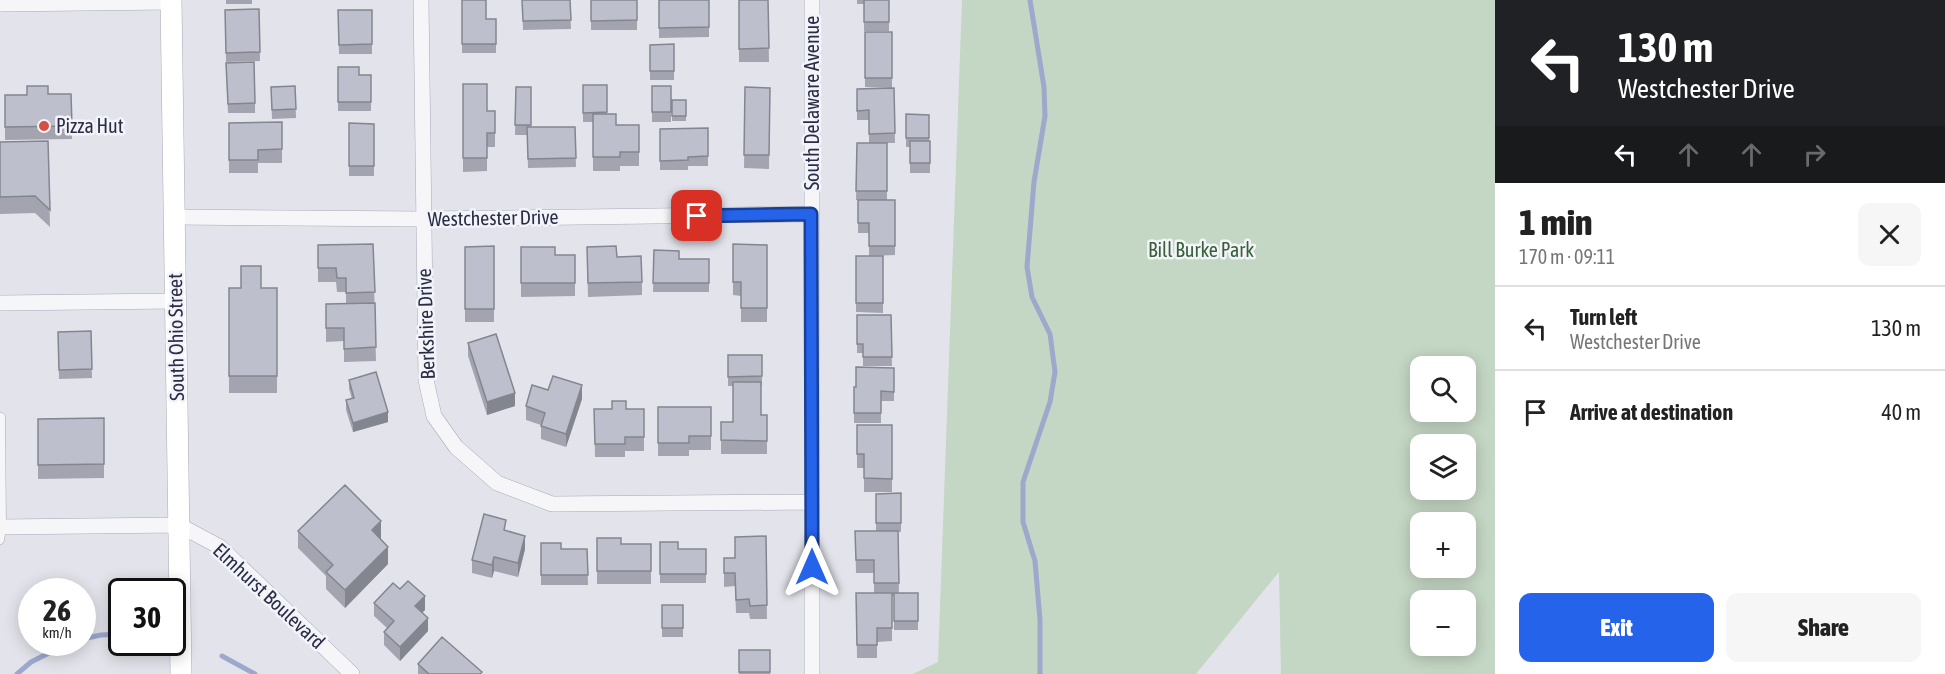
<!DOCTYPE html>
<html lang="en">
<head>
<meta charset="utf-8">
<style>
  :root { --surface:#fff; --page:#f6f6f6; --text:#222; --muted:#767676; --line:#e0e0e0; --accent:#2563eb }
  body { margin:0; font-family:"Asap Condensed",sans-serif; background:var(--page); color:var(--text); height:100vh; display:flex; flex-direction:column; font-size:22px; white-space:nowrap }
  * { box-sizing:border-box; margin:0 }
  p { font-size:20px; color:var(--muted) }
  .icon { flex:none; width:33px; height:33px; fill:none; stroke:currentColor; stroke-width:2; stroke-linecap:round; stroke-linejoin:round }
  .map { position:relative; flex:1; overflow:hidden }
  .sheet { display:flex; flex-direction:column; background:var(--surface); width:450px }
  .sheet>* { flex:none }
  .hud { background:#202124; color:#fff; overflow:hidden }
  .tools { position:absolute; left:1410px; top:356px; display:grid; gap:12px }
  .tools a { display:grid; place-items:center; width:66px; height:66px; border-radius:12px; background:var(--surface); box-shadow:0 3px 15px #0003; font-size:30px }
  .speed { position:absolute; left:18px; top:578px; display:flex; gap:12px; font-size:30px; font-weight:700; text-align:center }
  .speed>* { display:grid; place-content:center; width:78px; height:78px; border-radius:50%; background:var(--surface); box-shadow:0 3px 15px #0003; line-height:1 }
  .speed small { font-size:15px; font-weight:400 }
  .speed .limit { border:3px solid #111; border-radius:9px; background:#fff; color:#111 }
  .pin { position:absolute; display:grid; place-items:center; width:51px; height:51px; color:#fff; margin:-26px; border-radius:12px; box-shadow:0 3px 9px #0006 }
  .me { position:absolute; width:66px; margin:-33px; rotate:0deg; stroke-linejoin:round; filter:drop-shadow(0 0 4px #0008) }
  .turn { display:flex; align-items:center; gap:21px; height:126px; padding:0 24px; font-size:27px }
  .turn .icon { width:78px; height:78px; stroke-width:2.5 }
  .turn b { display:block; font-size:42px; line-height:51px }
  .lanes { display:flex; align-items:center; height:57px; padding:0 24px; background:#0003; justify-content:center; gap:30px; direction:ltr }
  .lanes .off { opacity:.35 }
  .round { display:grid; place-items:center; flex:none; width:63px; height:63px; border-radius:12px; background:var(--page) }
  .overview { display:flex; align-items:center; justify-content:space-between; height:102px; padding:0 24px }
  h1 { font-size:36px; font-weight:800; line-height:45px }
  .primary-button { display:flex; gap:12px; margin-top:auto; padding:12px 24px }
  .primary-button a { flex:1; height:69px; border-radius:12px; background:var(--accent); color:#fff; font-size:24px; font-weight:800; line-height:69px; text-align:center }
  .primary-button a+a { background:var(--page); color:var(--text) }
  ul { padding:0; list-style:none }
  li { display:flex; align-items:center; gap:18px; height:84px; padding:0 24px; border-top:2px solid var(--line) }
  li div { flex:1 }
  li b { display:block; font-size:22px }
  li em { font-style:normal }
  main { display:flex; flex:1; min-height:0 }
  .map>svg:first-child { display:block }
  .green { fill:#c4d6c4; fill-rule:evenodd }
  .lines { fill:none; stroke-linecap:round; stroke-linejoin:round }
  .stream { stroke:#9da9cc; stroke-width:5 }
  .lane-casing { stroke:#a8a9b6; stroke-width:9 }
  .street-casing { stroke:#a8a9b6; stroke-width:16 }
  .secondary-casing { stroke:#a8a9b6; stroke-width:22 }
  .lane { stroke:#f6f6f9; stroke-width:8 }
  .street { stroke:#f6f6f9; stroke-width:15 }
  .secondary { stroke:#fff; stroke-width:21 }
  .wall { fill:#a3a4af }
  .shaded-wall { fill:#84868f }
  .building { fill:#bdbfcc; stroke:#84868f; stroke-width:1.5 }
  .route-casing { stroke:#184099; stroke-width:15 }
  .route { stroke:#2563eb; stroke-width:10 }
  .poi-dot { fill:#d45044; stroke:#f3f4f9; stroke-width:2 }
  .labels { text-anchor:middle; stroke-width:5; stroke-linejoin:round; paint-order:stroke }
  .street-label { font-size:20px; fill:#2a2d45; stroke:#f3f4f9 }
  .poi-label { font-size:20px; fill:#2a2d45; stroke:#f3f4f9; text-anchor:start }
  .park-label { font-size:20px; fill:#366138; stroke:#f3f4f9 }
</style>
</head>
<body>
<main>
<div class="map">
<svg width="1495" height="674" viewBox="0 0 1495 674">
  <rect width="100%" height="100%" fill="#e3e4eb"/>
  <path class="green" d="M962 0H1495V674H1281L1279 572 1196 674H913L938 662ZM1420 366H1466V411H1420ZM1420 444H1466V489H1420ZM1420 522H1466V567H1420ZM1420 600H1466V645H1420Z"/>
  <g class="lines">
    <path class="stream" d="M1030 0 1044 87 1045 116 1034 182 1027 267 1032 297 1050 334 1055 372 1050 402 1023 482V522L1035 561 1040 620V674
      M82 639 101 635 122 634
      M222 656 255 674
      M17 674 31 662 71 642"/>
    <defs>
      <path id="lane" d="M0 540 2 527 1 417"/>
      <path id="street" d="M421 0 426 380 434 416 456 447 497 483 552 504 812 502
        M0 4 171 2
        M174 217 423 219 811 214
        M0 303 176 301
        M0 527 179 525 220 547 352 674
        M812 674V0"/>
      <path id="secondary" d="M171 0 181 674"/>
    </defs>
    <use href="#lane" class="lane-casing"/>
    <use href="#street" class="street-casing"/>
    <use href="#secondary" class="secondary-casing"/>
    <use href="#lane" class="lane"/>
    <use href="#street" class="street"/>
    <use href="#secondary" class="secondary"/>
  </g>
  <path class="wall" d="M226 0H252V4H226Z
    M462 0 486 19H496V53H462Z
    M522 0H570L571 29 523 30Z
    M591 0H637V30H591Z
    M659 0H709V37L659 38Z
    M739 0H768L769 62H739Z
    M857 0H889V31H864V4H857Z
    M259 9 260 61 226 62 225 10Z
    M338 10H372V54H339Z
    M865 32H892V88L865 87Z
    M674 44V80H650V45Z
    M226 63 255 103V113H228Z
    M338 67 359 75H371V111H338Z
    M463 84 487 111 495 125V147H487V171L463 172Z
    M583 85H607V114L616 125H639V166H620V171H593V122H583Z
    M295 86 296 118 272 119 271 87Z
    M652 86H671V122H652Z
    M516 87H531V127H575L576 167 528 168 527 135H515Z
    M745 87 770 88 769 169 744 168Z
    M894 88 895 143H869V120H857V89Z
    M71 94 72 139 5 140V95Z
    M672 100H686V121H672Z
    M906 114 929 115V141H930V173H910V147H906Z
    M282 122V163H258V173H229V123Z
    M349 123 374 124V176H349Z
    M708 128V166H688V170H660V129Z
    M48 141 50 227 35 213 0 214V142Z
    M857 143H887V200H856Z
    M858 200H895V255L869 256V233H858Z
    M373 244 376 361 344 362V341L326 342V304H346V292H337L336 282H318V245Z
    M733 244 767 245V322H741V296L733 295Z
    M494 246V322H465V247Z
    M521 247 555 255H575V296L521 297Z
    M654 250 679 259H709V292H653Z
    M856 256H883V313L856 312Z
    M617 257 642 282V295L588 297 587 261Z
    M229 288H277V393H229Z
    M857 315H891L892 366H863V353H857Z
    M91 331 92 378 59 379 58 332Z
    M468 343 515 406 487 415 468 356Z
    M728 355H762V385L761 386V415H767V454H721V422H733V386H728Z
    M894 368V401H881V423H854V387H856Z
    M349 380 388 422 353 432 346 410V400L352 399 349 389Z
    M548 390 582 399 566 447 541 439V425L526 420V406Z
    M658 407H711V450H689V456H658Z
    M594 409H644V451H625V457H595Z
    M104 418V478L38 479V419Z
    M857 425H892V492H864V468H857Z
    M901 493V532H898L899 593H918V630H894V596H892V641L877 642V658H857L856 593H874V573H856L855 531H876V494Z
    M298 531 381 538 388 564 345 608 326 589V576L298 548Z
    M506 531 525 549 518 577 494 571 492 578 472 573V560Z
    M766 536 767 619H750L749 613H736L735 586 724 587V558H735Z
    M597 538 621 544H651V584H597Z
    M660 542 678 549H706V583H660Z
    M541 543 561 549H587L588 585H541Z
    M374 603 425 610 422 612 428 631 400 661 384 645V632L387 628 374 616Z
    M662 605H683V637H662Z
    M739 650H770V674H739Z
    M418 664 482 674H418Z"/>
  <path class="shaded-wall" d="M582 385V399L566 447V434Z
    M515 393V406L487 415V402Z
    M388 412V422L353 432V423Z
    M381 521V538L372 548V530Z
    M525 536V549L518 577V563Z
    M388 547V564L345 608V590Z
    M494 557V571L492 578V565Z
    M425 596V610L415 620V606Z
    M428 618V631L400 661V647Z"/>
  <path class="building" d="M462 0H486V19H496V44H462Z
    M522 0H570L571 20 523 21Z
    M591 0H637V20L591 21Z
    M659 0H709V27L659 28Z
    M739 0H768L769 48 739 49Z
    M864 0H889V22H864Z
    M259 9 260 52 226 53 225 10Z
    M338 10H372V44L339 45Z
    M865 32H892V78H865Z
    M674 44V71H650V45Z
    M254 62 255 103 228 104 226 63Z
    M338 67H359V75H371V102H338Z
    M463 84H487V111H495V133H487V158H463Z
    M583 85H607V112L583 113Z
    M27 86H48V94H71L72 126 5 127V95H27Z
    M295 86 296 109 272 110 271 87Z
    M652 86H671V112H652Z
    M516 87H531V125H515Z
    M745 87 770 88 769 155H744Z
    M894 88 895 133 869 134V110L857 111V89Z
    M672 100H686V116H672Z
    M593 114H616V125H639V152H620V157H593Z
    M906 114 929 115V138H906Z
    M282 122V149L258 150V160H229V123Z
    M349 123 374 124V166H349Z
    M527 127H575L576 158 528 159Z
    M708 128V156L688 157V160L660 161V129Z
    M48 141 50 210 35 196 0 197V142Z
    M910 141H930V163H910Z
    M857 143H887V191H856Z
    M858 200H895V246H869V223H858Z
    M373 244 375 292 346 293V278H337L336 268H318V245Z
    M733 244 767 245V308H741V282H733Z
    M494 246V309H465V247Z
    M616 246 617 257 641 256 642 282 588 283 587 247Z
    M521 247H555V255H575V283H521Z
    M654 250 679 251V259H709V283H653Z
    M856 256H883V303H856Z
    M241 266H261V288H277V376H229V288H241Z
    M375 303 376 347 344 349V328H326V304Z
    M857 315H891L892 357H863V344H857Z
    M91 331 92 369 59 370 58 332Z
    M496 334 515 393 487 402 468 343Z
    M728 355H762V376L728 377Z
    M856 367 894 368V392L881 391V413H854V387H856Z
    M376 372 388 412 353 423 346 400 354 398 349 380Z
    M553 376 582 385 566 434 541 426 545 413 526 406 532 385 548 390Z
    M733 382H761V415H767V441L721 440V422H733Z
    M612 401H626V409H644V437H625V444H595L594 409H612Z
    M658 407H711V436H689V443H658Z
    M104 418V464L38 465V419Z
    M857 425H892V479L864 478V454H857Z
    M345 485 381 521 372 530 388 547 345 590 326 572 333 565 298 531Z
    M901 493V523H876V494Z
    M484 514 506 520 504 530 525 536 518 563 494 557 492 565 472 560Z
    M855 531H898L899 583H874V560H856Z
    M766 536 767 605 750 606 749 599 736 600 735 573H724V558H735V537Z
    M597 538H621V544H651V571H597Z
    M660 542H678V549H706V574H660Z
    M541 543H561V549H587L588 575H541Z
    M408 581 425 596 415 606 428 618 400 647 384 632 394 621 374 603 393 583 400 589Z
    M856 593H892V628H877V645H857Z
    M894 593H918V621H894Z
    M662 605H683V628H662Z
    M442 637 482 672 480 674H429L418 664Z
    M739 650H770V672H739Z"/>
  <g class="lines">
    <defs>
      <path id="route" d="M697 216 811 214 812 567"/>
    </defs>
    <use href="#route" class="route-casing"/>
    <use href="#route" class="route"/>
  </g>
  <circle class="poi-dot" cx="44" cy="126" r="6"/>
  <g class="labels">
    <g class="street-label">
      <text transform="translate(812 103) rotate(-90)" y="7">South Delaware Avenue</text>
      <text transform="translate(493 218) rotate(-1)" y="7">Westchester Drive</text>
      <text transform="translate(426 324) rotate(-92)" y="7">Berkshire Drive</text>
      <text transform="translate(176 337) rotate(-91)" y="7">South Ohio Street</text>
      <text transform="translate(269 596) rotate(43)" y="7">Elmhurst Boulevard</text>
    </g>
    <g class="poi-label">
      <text x="56" y="133">Pizza Hut</text>
    </g>
    <g class="park-label">
      <text x="1201" y="257">Bill Burke Park</text>
    </g>
  </g>
</svg>
<div class="tools">
<a><svg class="icon" aria-label="search" viewBox="0 0 24 24"><circle cx="10" cy="10" r="6"/><path d="M15 15l6 6"/></svg></a>
<a><svg class="icon" aria-label="layers" viewBox="0 0 24 24"><path d="M12 4l9 5-9 5-9-5zM3 14l9 5 9-5"/></svg></a>
<a>+</a>
<a>−</a>
</div>
<div class="speed"><div>26<small>km/h</small></div><div class="limit">30</div></div>
<div class="pin" style="left:697px;top:216px;background:#d93025"><svg class="icon" aria-label="arrive" viewBox="0 0 24 24"><path d="M6 21V4h12l-3 4 3 4H6"/></svg></div>
<svg class="me" style="left:812px;top:567px" viewBox="-20 -20 40 40"><path d="M0-17L14 15 0 8-14 15z" fill="#2563eb" stroke="#fff" stroke-width="4"/></svg>
</div>
<section class="sheet">
<div class="hud">
<div class="turn"><svg class="icon" aria-label="left" viewBox="0 0 24 24"><path d="M17 20v-9H6M10 6l-5 5 5 5"/></svg><div><b>130 m</b>Westchester Drive</div></div>
<div class="lanes"><svg class="icon" aria-label="left" viewBox="0 0 24 24"><path d="M17 20v-9H6M10 6l-5 5 5 5"/></svg><svg class="icon off" aria-label="ahead" viewBox="0 0 24 24"><path d="M12 20V5M6 11l6-6 6 6"/></svg><svg class="icon off" aria-label="ahead" viewBox="0 0 24 24"><path d="M12 20V5M6 11l6-6 6 6"/></svg><svg class="icon off" aria-label="right" viewBox="0 0 24 24"><path d="M7 20v-9h11M14 6l5 5-5 5"/></svg></div>
</div>
<div class="overview"><div><h1>1 min</h1><p>170 m · 09:11</p></div><a class="round"><svg class="icon" aria-label="close" viewBox="0 0 24 24"><path d="M6 6l12 12M18 6L6 18"/></svg></a></div>
<ul>
<li><svg class="icon" aria-label="left" viewBox="0 0 24 24"><path d="M17 20v-9H6M10 6l-5 5 5 5"/></svg><div><b>Turn left</b><p>Westchester Drive</p></div><em>130 m</em></li>
<li><svg class="icon" aria-label="arrive" viewBox="0 0 24 24"><path d="M6 21V4h12l-3 4 3 4H6"/></svg><div><b>Arrive at destination</b></div><em>40 m</em></li>
</ul>
<div class="primary-button"><a>Exit</a><a>Share</a></div>
</section>
</main>
</body>
</html>
